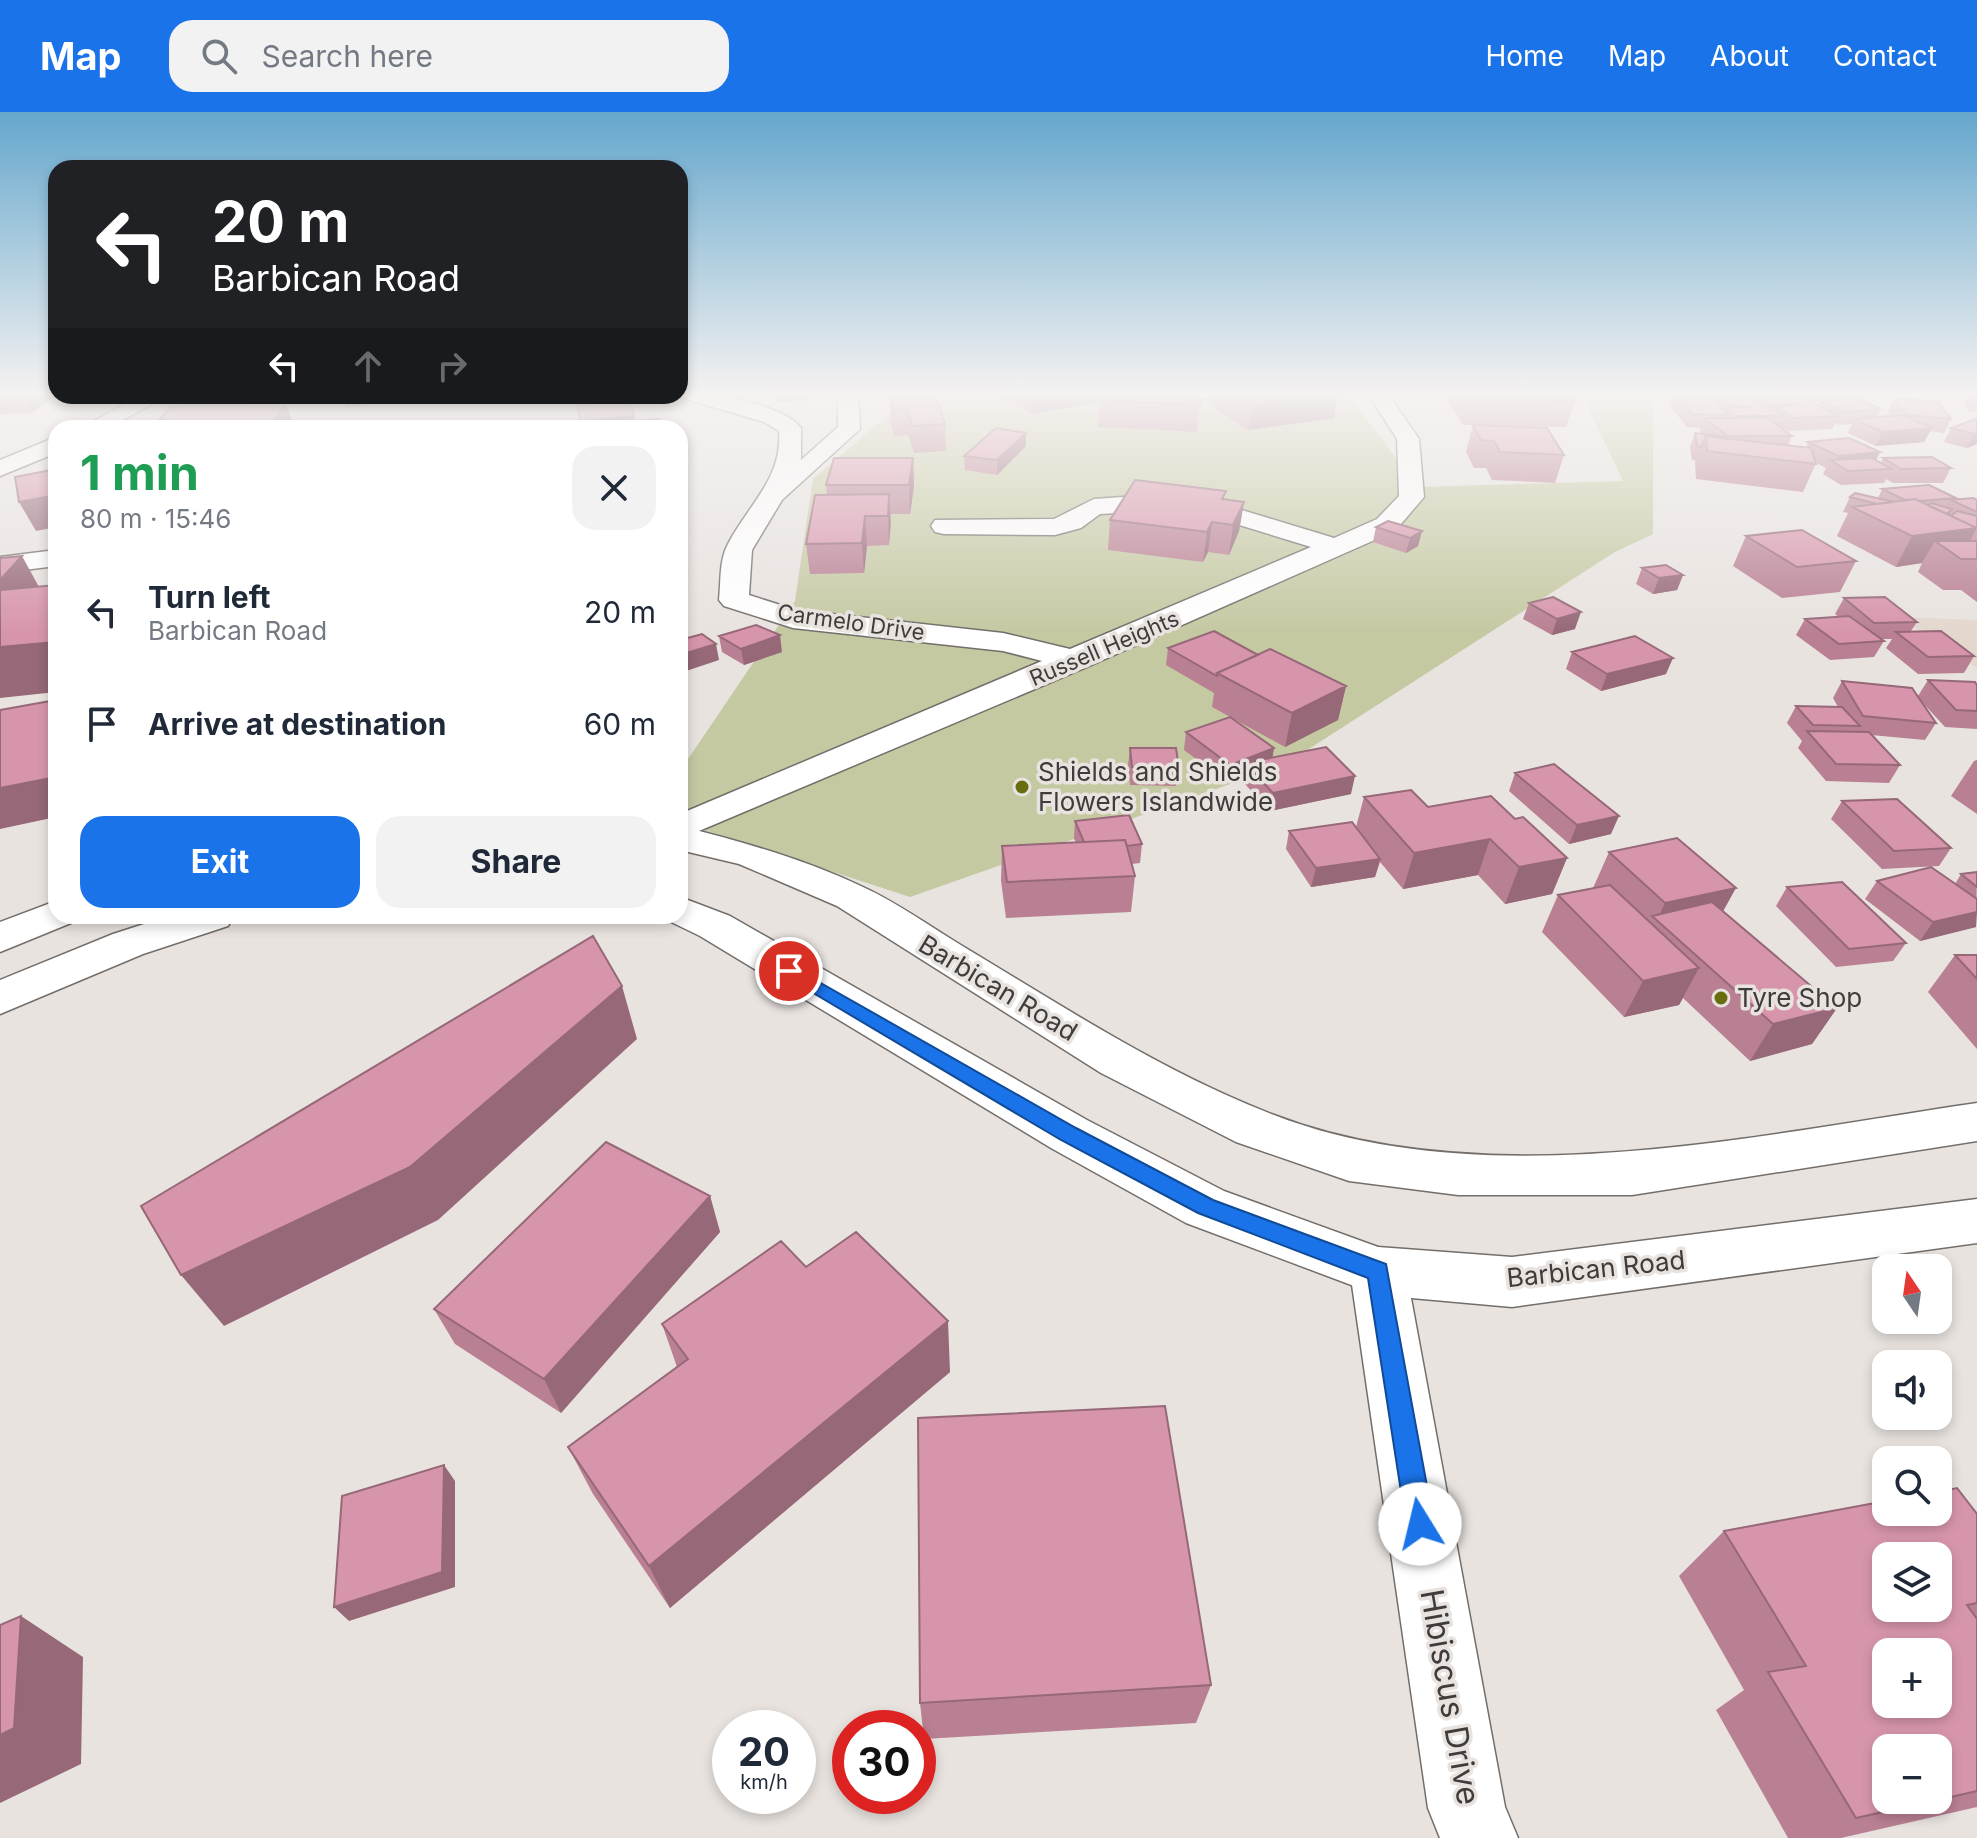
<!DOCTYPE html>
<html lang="en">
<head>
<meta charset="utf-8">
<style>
  :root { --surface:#fff; --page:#f2f2f3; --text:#1f2937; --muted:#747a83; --accent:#1a73e8 }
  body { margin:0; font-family:Inter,sans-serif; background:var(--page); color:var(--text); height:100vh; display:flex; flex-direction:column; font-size:30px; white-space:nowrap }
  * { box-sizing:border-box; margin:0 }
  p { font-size:26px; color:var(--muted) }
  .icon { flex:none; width:44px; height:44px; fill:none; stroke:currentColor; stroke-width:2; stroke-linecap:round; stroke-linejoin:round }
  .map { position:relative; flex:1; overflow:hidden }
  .side { position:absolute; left:48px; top:308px; width:640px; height:504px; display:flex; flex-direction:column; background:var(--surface); border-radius:24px; box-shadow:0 4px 12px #0003 }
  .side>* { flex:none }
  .top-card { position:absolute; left:48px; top:48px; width:640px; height:244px; border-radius:24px; box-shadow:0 4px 12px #0003; background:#202124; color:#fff; overflow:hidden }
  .needle { width:52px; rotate:347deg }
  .fabs { position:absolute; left:1872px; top:1142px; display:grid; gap:16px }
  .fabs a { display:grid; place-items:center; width:80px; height:80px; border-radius:16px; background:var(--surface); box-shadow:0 4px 12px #0003; font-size:40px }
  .speed { position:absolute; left:712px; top:1598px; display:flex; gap:16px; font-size:40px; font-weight:700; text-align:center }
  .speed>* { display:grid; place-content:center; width:104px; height:104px; border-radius:50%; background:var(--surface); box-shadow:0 4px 12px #0003; line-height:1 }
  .speed small { font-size:20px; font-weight:400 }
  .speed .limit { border:12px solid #d22; background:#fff; color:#111 }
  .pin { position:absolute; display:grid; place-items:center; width:68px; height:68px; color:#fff; margin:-34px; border:4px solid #fff; border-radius:50%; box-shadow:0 2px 8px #0007 }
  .me { position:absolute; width:88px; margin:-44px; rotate:351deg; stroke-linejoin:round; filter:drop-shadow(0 0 6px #0008) }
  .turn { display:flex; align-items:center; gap:28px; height:168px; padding:0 32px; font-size:36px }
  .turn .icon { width:104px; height:104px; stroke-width:2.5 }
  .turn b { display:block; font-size:56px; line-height:68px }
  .lanes { display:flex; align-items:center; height:76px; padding:0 32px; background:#0003; justify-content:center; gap:40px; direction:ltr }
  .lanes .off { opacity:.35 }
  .round { display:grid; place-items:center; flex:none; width:84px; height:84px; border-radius:24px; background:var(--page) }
  .headline { display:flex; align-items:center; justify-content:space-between; height:136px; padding:0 32px }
  h1 { font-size:48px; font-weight:700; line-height:60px; color:#1e9e55 }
  .action { display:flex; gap:16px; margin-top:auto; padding:16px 32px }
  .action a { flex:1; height:92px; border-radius:24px; background:var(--accent); color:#fff; font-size:32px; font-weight:700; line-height:92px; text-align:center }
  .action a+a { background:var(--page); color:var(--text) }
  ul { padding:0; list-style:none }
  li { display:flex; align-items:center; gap:24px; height:112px; padding:0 32px }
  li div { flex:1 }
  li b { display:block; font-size:30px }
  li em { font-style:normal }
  header { display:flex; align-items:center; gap:48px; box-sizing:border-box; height:112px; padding:0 40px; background:var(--accent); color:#fff }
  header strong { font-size:38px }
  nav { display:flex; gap:44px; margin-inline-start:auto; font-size:28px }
  .search { width:560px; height:72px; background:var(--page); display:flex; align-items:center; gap:20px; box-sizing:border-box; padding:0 28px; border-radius:24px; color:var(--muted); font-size:30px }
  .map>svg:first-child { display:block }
  .built { fill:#e4d7ce }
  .green { fill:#c5c9a2 }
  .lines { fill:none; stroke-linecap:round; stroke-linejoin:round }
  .minor-casing { stroke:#736e6a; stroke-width:3 }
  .major-casing { stroke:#736e6a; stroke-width:3 }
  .minor { fill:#fff; fill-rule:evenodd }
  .major { fill:#fff; fill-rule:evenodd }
  .wall { fill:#b98093; fill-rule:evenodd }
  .shaded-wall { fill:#966878 }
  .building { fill:#d795ab; stroke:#966878; stroke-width:2; fill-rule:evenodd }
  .route { fill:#1a73e8; stroke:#114b97; stroke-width:2 }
  .poi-dot { fill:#686d10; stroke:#e8e3df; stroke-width:3 }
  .labels { text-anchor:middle; stroke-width:7; stroke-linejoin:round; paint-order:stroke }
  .far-street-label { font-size:22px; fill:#3f3c3b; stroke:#e8e3df }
  .poi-label { font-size:26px; fill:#3f3c3b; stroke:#e8e3df; text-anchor:start }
  .street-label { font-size:26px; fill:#3f3c3b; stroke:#e8e3df }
  .near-street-label { font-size:32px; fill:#3f3c3b; stroke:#e8e3df }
</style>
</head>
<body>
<header>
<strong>Map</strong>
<div class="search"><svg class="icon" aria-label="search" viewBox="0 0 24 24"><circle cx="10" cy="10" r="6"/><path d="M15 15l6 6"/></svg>Search here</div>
<nav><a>Home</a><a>Map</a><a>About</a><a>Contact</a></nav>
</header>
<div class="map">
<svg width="1977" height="1726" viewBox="0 0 1977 1726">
  <rect width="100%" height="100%" fill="#e8e3df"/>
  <path class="built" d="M1898 505 1977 508V556Z"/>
  <path class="green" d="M916 280H1346L1418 375 1623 369 1581 280H1653V422L1615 440 1284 653 910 785 680 710V659L795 489 813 367Z"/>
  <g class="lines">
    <defs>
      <path id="minor" d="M680 280C709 280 783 292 801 316V348L838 315V280H858L860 317 782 388 752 438 749 483 796 498 1003 521 1070 537 1311 435 1197 400 1151 399 1100 402 1081 416 1055 423 944 422 935 420 931 414 935 408 1054 407 1094 387 1151 383 1199 385 1334 426 1377 407 1399 384 1397 327 1367 280H1387L1419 327 1424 385 1395 419 1087 555 680 727V702L1042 549 1003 539 793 516 724 494 719 488C721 470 719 448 728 432 748 393 783 366 779 319L764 310 676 284H680Z
        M1148 280H1228C1220 290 1156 290 1148 280Z
        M140 284H166L109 316H81Z
        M56 325V341L0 364V348Z
        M56 438V454L0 461V445Z
        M1378 1135 1398 1142 1406 1159 1505 1695 1518 1726H1440L1428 1696 1350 1159 1358 1142Z"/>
      <path id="major" d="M680 714C743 730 804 747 863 775 898 791 931 815 964 835 1064 895 1164 961 1274 1003 1486 1085 1758 1023 1977 991V1029L1632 1083H1458L1349 1069 1236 1030 1101 961 837 794 739 752 680 738Z
        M680 785 730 804 1087 1008 1224 1079 1378 1135 1512 1145 1977 1087V1131L1512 1195 1378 1183 1186 1111 1051 1036 700 824 665 807 663 804H680Z
        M56 789V804H75L71 811 0 840V810Z
        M169 804H234L228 814 143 842 0 902V868L113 822Z"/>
    </defs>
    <use href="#minor" class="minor-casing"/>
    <use href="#major" class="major-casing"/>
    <use href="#minor" class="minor"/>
    <use href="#major" class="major"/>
  </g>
  <path class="wall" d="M0 280H56L31 301 0 302Z
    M775 280H808L809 288 778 290Z
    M902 280H934L945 312 946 339 914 341 908 323 894 324 891 312 890 286H902Z
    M994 280H1201L1197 320 1098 315 1100 288 1102 282H1100L1099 290 1032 302Z
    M1213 280H1337L1338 281 1334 306 1248 318 1211 294Z
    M1447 280H1566L1575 289 1566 315 1499 314 1564 343 1555 371 1492 368 1486 356H1474L1466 340 1473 313H1463L1446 285Z
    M1748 280H1859L1855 287 1881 297 1877 306 1891 304 1888 299 1894 286 1951 307 1944 321 1930 319 1924 330 1876 334 1848 321 1852 312 1838 313 1835 311 1832 317 1788 319 1779 314 1792 324 1788 334 1806 336 1808 330 1875 348 1881 351 1883 346 1951 356 1943 371H1893L1886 367 1884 371 1841 373 1823 362 1826 356 1816 351 1803 380 1696 367 1695 351 1696 349 1692 348 1690 335 1695 321 1703 322 1699 319 1701 316 1687 315 1670 294 1675 281 1716 290 1719 282 1747 283ZM1805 287 1820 291 1819 294Z
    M1871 280H1890L1888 282Z
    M1970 280H1977V300L1968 299 1964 291Z
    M216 284H312L307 290 285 291 295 316H153L220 292Z
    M1976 307 1977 332 1967 336 1944 330 1951 316Z
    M1026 334 997 363 965 358 964 344Z
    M913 346 914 374 910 402H890L889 433 867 434 864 461 810 462 806 432 827 383 826 373Z
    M1882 377 1956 386 1955 388H1977V490L1961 478H1943L1918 460 1922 451 1896 455 1837 424 1848 401 1843 400 1850 385 1878 386Z
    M1225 388 1244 390 1239 419 1229 443 1208 440 1203 450 1108 438 1110 408Z
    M1376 415 1422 419 1418 434 1406 441 1373 430Z
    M1746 424 1856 449 1840 480 1782 486 1733 454Z
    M1642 456 1683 463 1677 478 1653 482 1636 472Z
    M1844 486 1917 510 1911 519 1974 544 1964 561 1918 562 1886 536 1892 527H1881L1884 529 1874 545 1830 548 1796 523 1805 507 1839 505 1835 502Z
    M1529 491 1575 517 1552 523 1523 507Z
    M719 524 782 540 744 553 722 540Z
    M1168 536 1258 543 1346 574 1338 608 1285 635 1212 595 1214 581 1166 553Z
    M1572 540 1666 562 1601 579 1566 557Z
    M1928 568 1977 599V617L1945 615 1922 590 1936 611 1925 628 1871 623 1900 653 1889 671 1826 669 1798 636 1802 629 1787 611 1796 594 1838 595 1833 586 1842 569 1918 584Z
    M1186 620 1274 636 1272 646 1351 682 1270 699 1242 669 1243 664 1227 670 1184 638Z
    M1130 636 1179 657 1176 674 1130 673 1128 653Z
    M1977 648V702L1951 684 1974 649Z
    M1515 661 1611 722 1569 732 1509 679Z
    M1364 685 1515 707 1567 746 1552 782 1505 792 1478 763 1403 777 1380 750 1375 765 1311 775 1286 737 1289 719 1356 715Z
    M1842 689 1951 736 1939 754 1882 757 1831 707Z
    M1075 709 1142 732 1140 751 1132 752 1135 764 1131 800 1006 806 1001 769 1002 734 1076 730 1074 727Z
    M1609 740 1723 800 1837 896 1812 932 1750 949 1683 886 1679 893 1624 905 1542 820 1558 783 1593 776Z
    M1977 760 1976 815 1920 829 1865 787 1877 769 1955 772 1961 762Z
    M1787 775 1906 831 1893 849 1836 855 1776 794Z
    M1955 843H1977V937L1928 880Z
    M710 1084 720 1120 561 1301 455 1232 434 1197Z
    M806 1155 950 1260 670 1496 593 1382 568 1335 677 1255 662 1212Z
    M1977 1402V1695L1841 1726H1788L1716 1598 1744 1578 1679 1464 1724 1419Z
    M1211 1573 1196 1611 924 1627 920 1591Z"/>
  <path class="shaded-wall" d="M20 280H56V284L31 301Z
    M1032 280H1104V281L1100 282 1099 290 1032 302Z
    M1844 280H1859L1855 287 1833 294 1839 281Z
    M1338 281 1334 306 1248 318 1252 292Z
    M305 284H312L307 290Z
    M342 284H382V292L346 295Z
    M410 284H459L458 286 412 289Z
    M496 284H604V285L499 293Z
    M285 290 295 316H233Z
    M634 304 637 316H582L580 309Z
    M1932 316 1924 330 1876 334 1882 320Z
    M1026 321V334L997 363V348Z
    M1977 321V332L1967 336 1974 322Z
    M1880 340 1873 354 1835 351 1838 344Z
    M913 346 914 374 910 402 909 373Z
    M889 382 891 411 889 433 888 404Z
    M56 383V415L36 419 19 390Z
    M1244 390 1239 419 1229 443 1233 413Z
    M1952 397 1944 411 1977 416 1960 446 1935 429 1922 451 1896 455 1912 424 1941 408Z
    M865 404 867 434 864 461 862 431Z
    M1212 410 1208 440 1203 450 1207 420Z
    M680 415 688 466 680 467Z
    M1422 419 1418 434 1406 441 1410 426Z
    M22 444 39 475 0 518V468Z
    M1683 463 1677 478 1653 482 1659 466Z
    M1581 500 1575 517 1552 523 1557 507Z
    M780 523 782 540 744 553 741 537Z
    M56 530V580L0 586V535Z
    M716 532 719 548 680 561V543Z
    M1673 546 1666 562 1601 579 1607 562Z
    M1346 574 1338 608 1285 635 1292 601Z
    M1274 636 1271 654 1245 651 1243 664 1227 670 1230 653Z
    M1355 664 1351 682 1270 699 1273 681Z
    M56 665V705L0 717V676Z
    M1619 704 1611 722 1569 732 1577 713Z
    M1490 727 1478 763 1403 777 1414 741Z
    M1567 746 1552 782 1505 792 1519 755Z
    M1380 747 1375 765 1311 775 1316 756Z
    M1736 776 1716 812 1657 808 1665 791Z
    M1977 800 1976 815 1920 829 1933 810Z
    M1699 856 1679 893 1624 905 1643 869Z
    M622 874 637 927 438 1108 224 1214 181 1163Z
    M1837 896 1812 932 1750 949 1773 912Z
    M710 1084 720 1120 561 1301 544 1267Z
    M948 1209 950 1260 670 1496 649 1454Z
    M444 1353 455 1369V1475L349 1509 334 1495Z
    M21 1504 83 1545 81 1652 0 1691V1623Z"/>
  <path class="building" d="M903 280H934L945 312 912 314 907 296 893 297 890 286 905 285Z
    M1102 280H1201L1200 293 1100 288Z
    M1232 280H1337L1338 281 1252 292Z
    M1465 280H1566L1575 289 1470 287Z
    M1972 280H1977V286H1975Z
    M1675 281 1709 283 1729 303 1692 302Z
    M1719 282 1747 283 1764 296H1771L1783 304H1737L1726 296 1752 295 1734 294Z
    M1800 284 1838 304 1794 306 1775 295 1801 292 1771 293 1757 285Z
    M1856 286 1881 297 1844 300 1821 289Z
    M1894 286 1938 290 1951 307 1906 303Z
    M630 288 634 304 580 309 577 293Z
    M285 290 273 311 233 316H153L171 294Z
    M1903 303 1932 316 1882 320 1854 307Z
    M1705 306H1768L1792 324H1727Z
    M659 307 660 316H574V314Z
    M1976 307H1977V321L1974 322 1951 316Z
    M1473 313 1547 316 1564 343 1500 340 1494 329 1481 328Z
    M996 316 1026 321 997 348 964 344Z
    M1695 321 1728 325 1729 327 1706 324 1701 335 1697 334Z
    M1706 324 1811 336 1816 352 1707 339Z
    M1849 326 1880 340 1838 344 1808 330Z
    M1932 345 1951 356 1901 357 1883 346Z
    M834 346H913L909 373H826Z
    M1872 346 1891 357 1848 359 1830 348Z
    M56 357V383L19 390 15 365Z
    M1135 368 1226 379 1222 387 1244 390 1233 413 1212 410 1207 420 1110 408Z
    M1929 373 1956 386 1919 389 1915 387 1905 388 1882 377Z
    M1855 381 1894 390 1877 392 1850 385Z
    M889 382 888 404H865L862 431 806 432 815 383Z
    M1973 386 1977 388V400L1951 388Z
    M1915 387 1977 416 1912 424 1852 395Z
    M1931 391 1952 397 1947 402 1929 394Z
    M1957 399 1977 404V416L1951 404Z
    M1388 409 1422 419 1410 426 1376 415Z
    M1802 418 1856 449 1797 455 1746 424Z
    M1935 429H1977V447H1961Z
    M22 444 0 468V446Z
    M1666 453 1683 463 1659 466 1642 456Z
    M56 473V530L0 535V478Z
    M1553 485 1581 500 1557 507 1529 491Z
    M1885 485 1917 510 1874 511 1844 486Z
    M1849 504 1884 529 1839 532 1805 507Z
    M756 513 780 523 741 537 719 524Z
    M1214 519 1258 543 1217 561V564L1168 536Z
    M1941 519 1974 544 1928 545 1896 520Z
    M702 522 716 532 680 543V528Z
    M1635 524 1673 546 1607 562 1572 540Z
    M1270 537 1346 574 1292 601 1217 561Z
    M1928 568 1975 570 1977 573V599L1956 598Z
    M1842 569 1912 576 1936 611 1863 604Z
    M56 588V665L0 676V598Z
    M1796 594 1842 595 1860 614 1813 613Z
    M1230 605 1274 636 1230 653 1186 620Z
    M1807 619 1869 620 1900 653 1836 652Z
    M1326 635 1355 664 1273 681 1245 651Z
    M1130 636H1176L1179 657 1132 655Z
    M1554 652 1619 704 1577 713 1515 661Z
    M1411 678 1428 695 1491 684 1515 707 1523 705 1567 746 1519 755 1490 727 1414 741 1364 685Z
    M1897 687 1951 736 1894 739 1842 689Z
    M1129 703 1142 732 1127 734 1125 728 1084 730 1075 709Z
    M1352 710 1380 747 1316 756 1289 719Z
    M1677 726 1736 776 1665 791 1609 740Z
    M1125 728 1135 764 1007 770 1002 734Z
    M1931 755 1977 787V800L1933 810 1877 769Z
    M1977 760V775L1961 762Z
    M1842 770 1906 831 1849 837 1787 775Z
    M1610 773 1699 856 1643 869 1558 783Z
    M1712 790 1837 896 1773 912 1652 804Z
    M593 824 622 874 410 1055 181 1163 141 1094Z
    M1955 843H1977V867Z
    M606 1030 710 1084 544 1267 434 1197Z
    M856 1120 948 1209 649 1454 568 1335 688 1247 662 1212 781 1129 806 1155Z
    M1165 1294 1211 1573 920 1591 918 1306Z
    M444 1353 442 1460 334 1495 342 1384Z
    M1957 1376 1977 1402V1491L1967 1493 1977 1507V1679L1938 1688V1636H1886V1688H1936L1856 1706 1768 1560 1806 1554 1724 1419 1886 1389V1400H1938V1380ZM1886 1444H1938V1496H1886ZM1886 1540H1938V1592H1886Z
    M21 1504 14 1616 0 1623V1513Z"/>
  <linearGradient id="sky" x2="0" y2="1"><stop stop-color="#65a7cd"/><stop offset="0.54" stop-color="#f5f2f1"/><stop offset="1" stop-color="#f5f2f1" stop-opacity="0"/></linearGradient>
  <rect width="1977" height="521" fill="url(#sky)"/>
  <path class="route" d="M789 853 1076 1016 1213 1088 1386 1152 1434 1412 1430 1421 1420 1425 1410 1421 1406 1412 1368 1166 1198 1101 1061 1028 783 863 780 859Z"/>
  <g class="poi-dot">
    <circle cx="1022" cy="675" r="8"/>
    <circle cx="1721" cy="886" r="8"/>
  </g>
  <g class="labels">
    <g class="far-street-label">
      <text transform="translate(851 510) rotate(8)" y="8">Carmelo Drive</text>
      <text transform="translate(1104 536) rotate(-23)" y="8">Russell Heights</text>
    </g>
    <g class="poi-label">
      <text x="1038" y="669">Shields and Shields<tspan x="1038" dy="30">Flowers Islandwide</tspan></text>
      <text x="1737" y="895">Tyre Shop</text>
    </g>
    <g class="street-label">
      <text transform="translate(998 876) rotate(31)" y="9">Barbican Road</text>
      <text transform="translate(1596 1157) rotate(-6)" y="9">Barbican Road</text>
    </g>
    <g class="near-street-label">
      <text transform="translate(1450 1585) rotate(80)" y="11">Hibiscus Drive</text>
    </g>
  </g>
</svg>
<div class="fabs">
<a><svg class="needle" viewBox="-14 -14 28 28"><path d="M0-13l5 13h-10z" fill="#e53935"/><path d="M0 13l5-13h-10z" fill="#747a83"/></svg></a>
<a><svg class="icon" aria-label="sound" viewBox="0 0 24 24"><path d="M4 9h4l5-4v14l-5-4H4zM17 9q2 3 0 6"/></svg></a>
<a><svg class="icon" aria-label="search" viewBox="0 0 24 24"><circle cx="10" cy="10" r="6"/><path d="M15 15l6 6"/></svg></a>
<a><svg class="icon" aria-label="layers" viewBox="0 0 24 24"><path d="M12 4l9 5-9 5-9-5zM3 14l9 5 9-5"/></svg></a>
<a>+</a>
<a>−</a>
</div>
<div class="speed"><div>20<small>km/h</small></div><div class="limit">30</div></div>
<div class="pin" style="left:789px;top:859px;background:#d93025"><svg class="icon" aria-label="arrive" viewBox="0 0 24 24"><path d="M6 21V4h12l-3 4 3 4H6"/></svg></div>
<svg class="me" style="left:1420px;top:1412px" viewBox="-20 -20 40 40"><circle r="19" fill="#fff"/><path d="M0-13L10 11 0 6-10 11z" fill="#1a73e8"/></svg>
<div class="top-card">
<div class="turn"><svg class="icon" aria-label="left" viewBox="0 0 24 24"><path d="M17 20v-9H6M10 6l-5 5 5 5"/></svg><div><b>20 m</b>Barbican Road</div></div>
<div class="lanes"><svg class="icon" aria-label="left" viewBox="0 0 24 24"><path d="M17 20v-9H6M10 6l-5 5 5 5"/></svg><svg class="icon off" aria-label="ahead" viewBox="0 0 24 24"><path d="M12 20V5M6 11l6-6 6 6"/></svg><svg class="icon off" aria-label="right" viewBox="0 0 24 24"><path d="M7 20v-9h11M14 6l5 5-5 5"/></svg></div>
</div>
<section class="side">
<div class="headline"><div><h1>1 min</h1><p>80 m · 15:46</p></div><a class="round"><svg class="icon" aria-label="close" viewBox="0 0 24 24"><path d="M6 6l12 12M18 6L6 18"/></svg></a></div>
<ul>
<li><svg class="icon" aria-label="left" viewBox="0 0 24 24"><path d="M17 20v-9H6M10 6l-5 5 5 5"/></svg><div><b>Turn left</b><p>Barbican Road</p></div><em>20 m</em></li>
<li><svg class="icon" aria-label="arrive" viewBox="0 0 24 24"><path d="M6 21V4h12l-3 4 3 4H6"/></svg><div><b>Arrive at destination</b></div><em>60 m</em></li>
</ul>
<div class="action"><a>Exit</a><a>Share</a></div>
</section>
</div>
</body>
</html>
